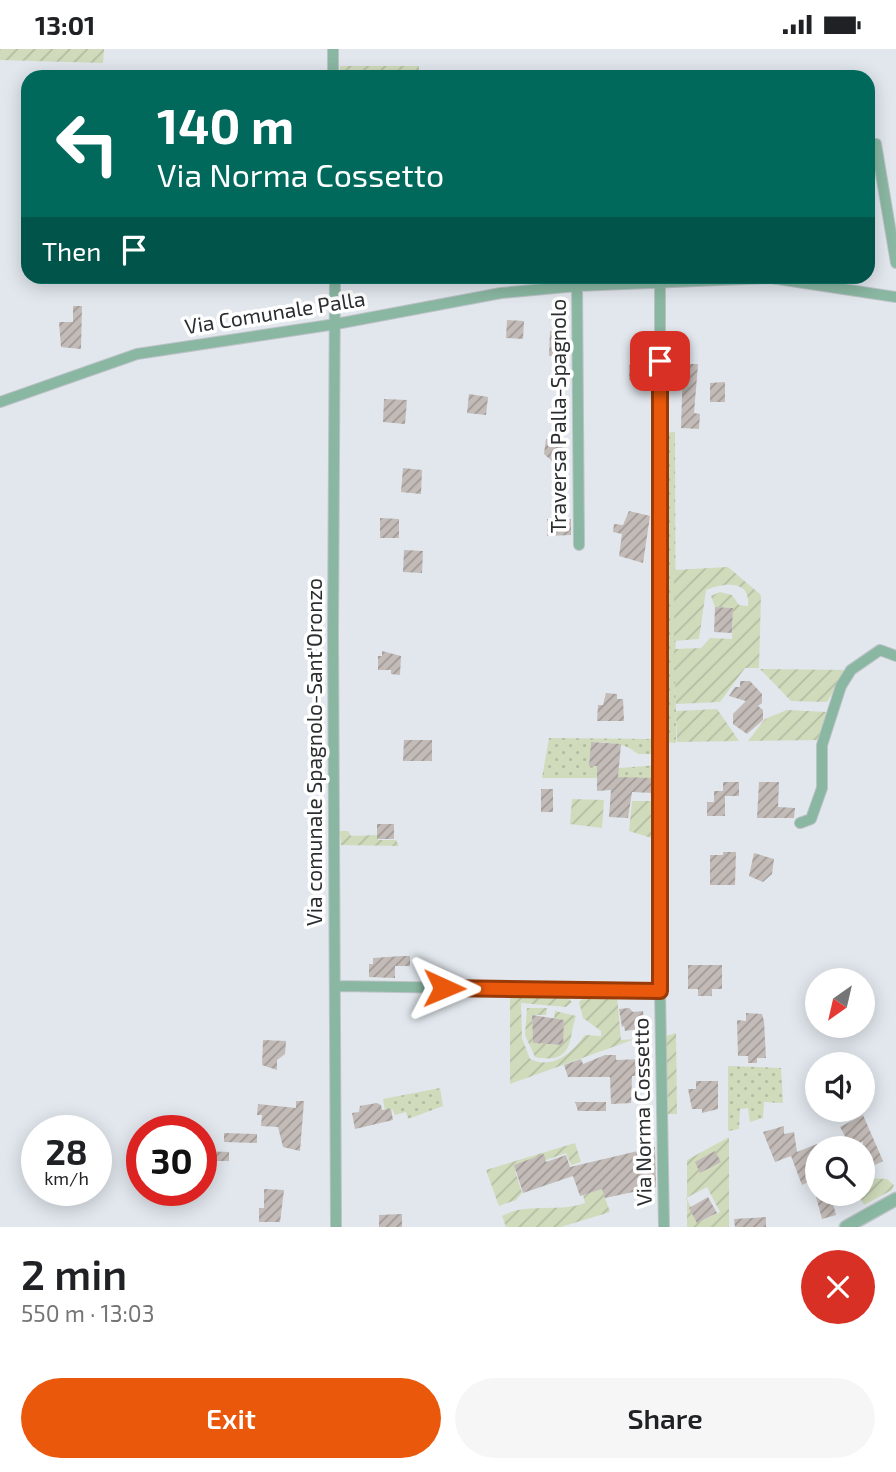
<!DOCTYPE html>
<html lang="en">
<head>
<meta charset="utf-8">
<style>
  :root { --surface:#fff; --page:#f6f6f6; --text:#202124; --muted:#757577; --accent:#ea580c }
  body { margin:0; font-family:"Exo 2",sans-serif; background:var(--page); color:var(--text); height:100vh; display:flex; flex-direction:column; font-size:26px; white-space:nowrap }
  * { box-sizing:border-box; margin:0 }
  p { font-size:23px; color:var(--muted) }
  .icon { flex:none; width:38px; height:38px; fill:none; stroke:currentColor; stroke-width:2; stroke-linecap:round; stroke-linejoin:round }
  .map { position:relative; height:1178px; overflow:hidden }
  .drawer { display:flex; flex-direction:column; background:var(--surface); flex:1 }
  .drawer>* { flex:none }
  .guide { position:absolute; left:21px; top:21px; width:854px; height:214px; border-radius:21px; box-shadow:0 4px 18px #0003; background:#00695c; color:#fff; overflow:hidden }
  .needle { width:46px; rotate:214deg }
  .fabs { position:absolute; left:805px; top:919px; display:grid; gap:14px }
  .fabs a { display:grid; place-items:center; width:70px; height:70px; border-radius:50%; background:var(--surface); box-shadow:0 4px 18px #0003; font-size:35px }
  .speed { position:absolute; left:21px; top:1066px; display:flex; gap:14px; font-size:35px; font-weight:700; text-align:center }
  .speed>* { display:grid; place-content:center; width:91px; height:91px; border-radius:50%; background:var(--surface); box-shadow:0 4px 18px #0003; line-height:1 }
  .speed small { font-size:18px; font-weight:400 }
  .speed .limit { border:10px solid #d22; background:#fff; color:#111 }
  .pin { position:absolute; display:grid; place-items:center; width:60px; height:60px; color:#fff; margin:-30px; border-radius:14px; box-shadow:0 4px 10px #0006 }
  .me { position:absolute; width:77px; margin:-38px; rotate:91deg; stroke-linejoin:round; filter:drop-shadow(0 0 5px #0008) }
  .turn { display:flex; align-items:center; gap:24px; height:147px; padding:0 21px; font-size:32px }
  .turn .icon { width:91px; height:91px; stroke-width:2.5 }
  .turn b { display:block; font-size:49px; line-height:60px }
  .then { display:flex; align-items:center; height:66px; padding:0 21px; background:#0003; gap:14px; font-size:26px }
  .round { display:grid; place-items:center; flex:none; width:74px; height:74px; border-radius:37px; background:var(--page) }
  .summary { display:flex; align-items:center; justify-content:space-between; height:119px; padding:0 21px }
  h1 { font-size:42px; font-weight:600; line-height:52px }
  .cta { display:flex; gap:14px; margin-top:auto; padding:14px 21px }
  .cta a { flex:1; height:80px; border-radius:42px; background:var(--accent); color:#fff; font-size:28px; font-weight:600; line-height:80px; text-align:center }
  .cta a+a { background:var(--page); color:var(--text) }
  .status { display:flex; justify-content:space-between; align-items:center; height:49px; padding:0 35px; background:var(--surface); direction:ltr }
  .status svg { height:19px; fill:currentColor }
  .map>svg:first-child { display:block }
  .grass { fill:url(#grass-dots) }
  .garden { fill:url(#garden-furrows); fill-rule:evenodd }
  .building { fill:url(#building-hatch) }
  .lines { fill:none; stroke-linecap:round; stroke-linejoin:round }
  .minor-casing { stroke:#bdc2c7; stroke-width:12 }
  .tertiary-casing { stroke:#bdc2c7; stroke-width:15 }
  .minor { stroke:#8ab7a2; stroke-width:10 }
  .tertiary { stroke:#8ab7a2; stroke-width:12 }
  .route-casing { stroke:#983908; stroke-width:18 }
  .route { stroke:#ea580c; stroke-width:12 }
  .labels { text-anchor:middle; stroke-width:7; stroke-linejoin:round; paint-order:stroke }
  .street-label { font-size:21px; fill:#2b2e30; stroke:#fff }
</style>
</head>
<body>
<div class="status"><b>13:01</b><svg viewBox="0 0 49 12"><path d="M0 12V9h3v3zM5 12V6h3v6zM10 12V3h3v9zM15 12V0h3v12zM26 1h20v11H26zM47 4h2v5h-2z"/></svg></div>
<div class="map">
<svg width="896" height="1178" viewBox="0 0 896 1178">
  <defs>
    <pattern id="grass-dots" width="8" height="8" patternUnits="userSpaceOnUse" patternTransform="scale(1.75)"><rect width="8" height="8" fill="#d0dbbc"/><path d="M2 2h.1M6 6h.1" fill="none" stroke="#b3bca2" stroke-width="1.8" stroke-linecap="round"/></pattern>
    <pattern id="garden-furrows" width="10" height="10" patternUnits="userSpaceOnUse" patternTransform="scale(1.75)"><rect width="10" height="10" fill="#d0dbbc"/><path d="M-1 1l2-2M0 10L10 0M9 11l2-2" fill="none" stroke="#b3bca2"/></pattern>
    <pattern id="building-hatch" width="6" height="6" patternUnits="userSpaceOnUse" patternTransform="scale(1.75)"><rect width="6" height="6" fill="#c3bbb7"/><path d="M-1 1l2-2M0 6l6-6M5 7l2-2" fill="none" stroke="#9f9895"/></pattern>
  </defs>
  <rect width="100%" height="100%" fill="#e1e7ed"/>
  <path class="grass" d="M675 383 676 694 665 693 663 384Z
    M549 689 657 690 658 705H638C624 693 609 694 591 693L589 716 619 719 659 716V729H542Z
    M728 1017 781 1019 783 1054 764 1053 763 1069 750 1073 748 1059 740 1060 739 1080 728 1082Z
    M440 1039 443 1057 408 1070 406 1063 395 1066 392 1060 385 1062 383 1050Z"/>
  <path class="garden" d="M0 0H104L103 14 0 11Z
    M340 17H419V28H340Z
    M728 518 761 546 759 619H745L720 653 676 655 674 600 701 599 710 589 732 590 733 559 715 558 711 547 720 543 732 546 739 556 748 557C751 530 723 534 706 541L699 590 674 592V521Z
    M760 620 846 621 827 653 791 652Z
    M717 660 739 692 677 693 676 662Z
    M787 661 827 663 819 691 748 692 765 670Z
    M572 750 604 751 602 779 570 775Z
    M632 752H659L658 791 629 782Z
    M340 782H348L351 787 378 786V791H396L399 797 341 796Z
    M510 946 566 947 572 953 566 958 521 954 522 989 530 1010C553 1021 572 1004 585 986L601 987V982L583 969 579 953 585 948 617 947 621 991 635 990 510 1035Z
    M527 959H547L546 966H532L533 994 562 996 564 971 554 970 555 962 576 967C568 989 575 1016 535 1008L525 986Z
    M676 984 677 1065H668L666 987Z
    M729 1088V1178H687V1111ZM707 1138 720 1163 699 1173 686 1149Z
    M575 1094 581 1113 571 1116 566 1104 515 1122 522 1144 516 1151 499 1157 486 1121Z
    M869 1129 887 1130 894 1136 892 1141 864 1156 858 1145 863 1144V1132Z
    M602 1140 610 1163 561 1178H506L502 1167C527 1153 558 1164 585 1154L583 1146Z"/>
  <path class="building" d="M73 257H82L81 300 61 298 59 273H73Z
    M507 271 524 272 523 290 506 289Z
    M550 282 564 283 565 290H570V307H549Z
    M683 315H698L694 364 700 365 699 380 681 379Z
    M629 316H646V331H629Z
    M725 333V353H710V334Z
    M469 345 488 348 486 366 467 364Z
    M384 350 407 351 405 375 383 373Z
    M553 387H561L564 412H552L544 405 546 390H553Z
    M403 419 422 421 421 445 401 443Z
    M629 462 650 467 643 514 619 507 622 485 613 483 614 475 623 476Z
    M380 469 399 470V489H380Z
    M547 470H571V486L547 487Z
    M404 501 423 502 422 524 403 523Z
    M715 558 733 559 732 584 714 583Z
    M382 602 401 607 400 626 391 625V621H378V607H382Z
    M740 632H750L762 645V654L758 657 763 661V671L747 685 733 675V665L746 652 729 647 735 638H740Z
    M606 644 617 645V650H623L624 672H597L598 656H603Z
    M404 691H432V712H403Z
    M591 693 621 695 618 728 653 729V744L632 743 628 769 609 768 611 741 597 742V717H589Z
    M723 733H739V747H725V767H707V753H714V742H723Z
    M759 733H779L778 758 795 759 794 769H757Z
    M541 740H553V763H541Z
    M377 775H394V790H377Z
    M723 803H736L735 836H710V806H723Z
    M754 804 774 810 772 825 763 833 749 827Z
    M402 907H410V917H395V929L369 928V915H373V909Z
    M688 916H722V940H712V947H698V940H688Z
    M629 959 633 963 643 962 645 979 625 982 624 977 622 978 619 960Z
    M746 964 762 965 764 972 766 1009H757V1014H748V1007H738L737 971 746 972Z
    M532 966 564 971 563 996 533 994Z
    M263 991 286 992 285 1005 277 1011V1021L262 1016Z
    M605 1006H616V1011L644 1010V1027H632L631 1054 611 1055 610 1028H568L564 1016 581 1010 583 1015Z
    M696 1032H718V1060L702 1064V1060H692L688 1040H696Z
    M296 1052H304L300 1102 283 1098 278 1078 261 1077 262 1066H257L258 1055 296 1059Z
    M575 1053H606V1062H578Z
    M377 1054 381 1056 382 1061 391 1060 393 1071 355 1080 352 1064 359 1063 360 1057Z
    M863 1066 883 1112 863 1122V1092L851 1098 840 1078Z
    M784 1077V1085L794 1083 797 1103 817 1095V1117L806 1122 810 1132 802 1136 791 1107 775 1113 763 1083Z
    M224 1084 257 1085V1094L224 1093Z
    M655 1098 656 1138 605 1149 602 1140 580 1147 573 1127 523 1144 514 1116 544 1105 546 1113 566 1106 570 1118Z
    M201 1102 229 1103V1112H201Z
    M715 1102 721 1113 700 1124 695 1113Z
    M264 1140 284 1141 280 1173H259V1159H264Z
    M815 1144H830L836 1166 822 1170Z
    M708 1148 717 1164 697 1174 689 1159Z
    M402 1165V1178H379V1166Z
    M766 1168V1178H735L734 1170Z"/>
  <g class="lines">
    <defs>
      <path id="minor" d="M333 28V0
        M868 95H876L896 214
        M335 228 333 584 336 1178
        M660 233V942L664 1178
        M577 237 579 496
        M0 353 137 305 336 275 501 244 577 237 771 229 896 248
        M800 774 811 770 822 739V696L841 637 851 621 880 601 896 607
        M336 937 660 942"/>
      <path id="tertiary" d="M846 1178 896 1150"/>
    </defs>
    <use href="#minor" class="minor-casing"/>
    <use href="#tertiary" class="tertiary-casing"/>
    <use href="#minor" class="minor"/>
    <use href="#tertiary" class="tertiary"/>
  </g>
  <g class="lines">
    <defs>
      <path id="route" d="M444 939 660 942V312"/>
    </defs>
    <use href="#route" class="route-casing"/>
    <use href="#route" class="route"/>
  </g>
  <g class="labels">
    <g class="street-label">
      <text transform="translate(275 264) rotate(-9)" y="7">Via Comunale Palla</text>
      <text transform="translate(559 367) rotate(-90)" y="7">Traversa Palla-Spagnolo</text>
      <text transform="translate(315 703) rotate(-90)" y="7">Via comunale Spagnolo-Sant'Oronzo</text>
      <text transform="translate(643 1063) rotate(-91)" y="7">Via Norma Cossetto</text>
    </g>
  </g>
</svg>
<div class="fabs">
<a><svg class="needle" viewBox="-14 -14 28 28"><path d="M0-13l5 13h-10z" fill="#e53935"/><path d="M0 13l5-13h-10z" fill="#757577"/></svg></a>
<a><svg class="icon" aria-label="sound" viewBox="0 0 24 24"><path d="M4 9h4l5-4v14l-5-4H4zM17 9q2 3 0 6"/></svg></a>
<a><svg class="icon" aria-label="search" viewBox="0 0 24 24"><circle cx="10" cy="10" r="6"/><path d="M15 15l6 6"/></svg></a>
</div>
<div class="speed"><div>28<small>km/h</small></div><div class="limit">30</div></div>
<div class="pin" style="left:660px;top:312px;background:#d93025"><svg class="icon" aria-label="arrive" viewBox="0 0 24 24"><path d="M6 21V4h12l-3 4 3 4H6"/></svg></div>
<svg class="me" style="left:444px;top:939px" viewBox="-20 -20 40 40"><path d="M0-17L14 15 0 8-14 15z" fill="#ea580c" stroke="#fff" stroke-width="4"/></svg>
<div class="guide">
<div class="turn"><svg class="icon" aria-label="left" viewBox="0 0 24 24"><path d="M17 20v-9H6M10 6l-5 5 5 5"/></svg><div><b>140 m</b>Via Norma Cossetto</div></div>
<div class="then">Then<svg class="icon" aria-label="arrive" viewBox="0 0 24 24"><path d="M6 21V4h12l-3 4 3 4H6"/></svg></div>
</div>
</div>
<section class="drawer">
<div class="summary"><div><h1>2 min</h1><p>550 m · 13:03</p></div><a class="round" style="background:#d93025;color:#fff"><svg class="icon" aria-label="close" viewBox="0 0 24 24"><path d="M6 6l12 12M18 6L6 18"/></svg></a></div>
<div class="cta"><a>Exit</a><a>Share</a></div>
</section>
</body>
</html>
